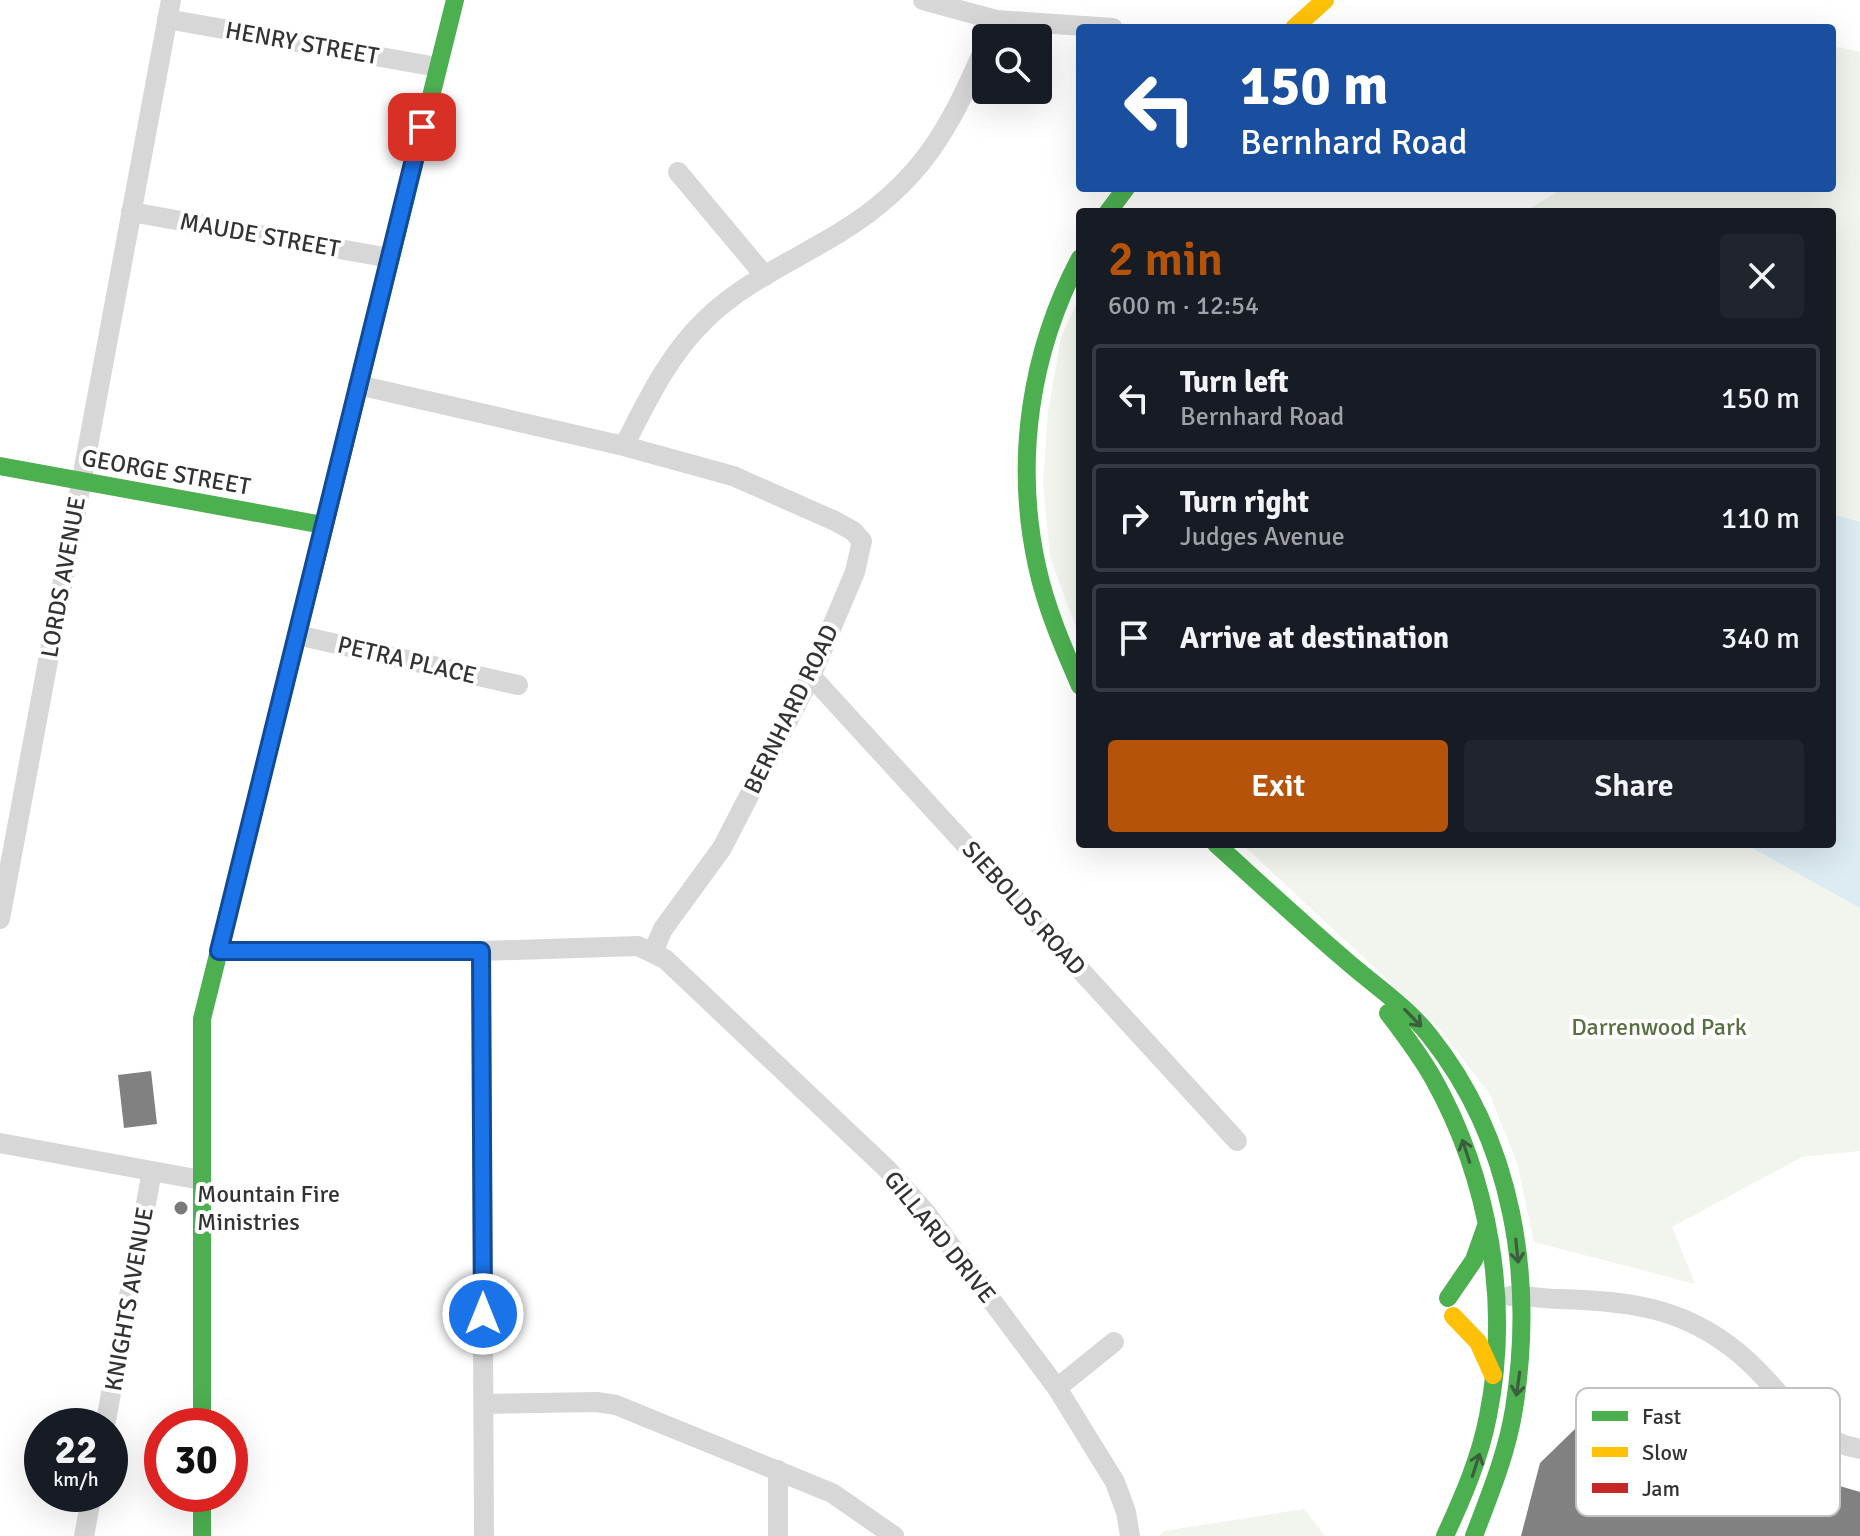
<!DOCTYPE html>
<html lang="en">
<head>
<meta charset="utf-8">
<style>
  :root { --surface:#171b24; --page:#20242c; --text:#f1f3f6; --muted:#9ea1a6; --line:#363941; --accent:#b45309 }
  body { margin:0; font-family:Signika,sans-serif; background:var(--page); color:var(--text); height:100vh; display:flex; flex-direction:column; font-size:30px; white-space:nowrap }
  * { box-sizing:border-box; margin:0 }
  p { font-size:26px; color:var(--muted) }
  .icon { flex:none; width:44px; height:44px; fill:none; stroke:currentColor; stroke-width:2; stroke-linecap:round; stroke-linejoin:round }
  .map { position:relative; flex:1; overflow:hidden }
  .drawer { position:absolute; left:1076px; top:208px; width:760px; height:640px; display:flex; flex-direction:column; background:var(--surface); border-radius:8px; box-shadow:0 8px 32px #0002 }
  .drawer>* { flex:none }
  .top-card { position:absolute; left:1076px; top:24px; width:760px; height:168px; border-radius:8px; box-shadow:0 8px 32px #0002; background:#1a4fa0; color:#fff; overflow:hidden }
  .tools { position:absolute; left:972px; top:24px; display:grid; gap:16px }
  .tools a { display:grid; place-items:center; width:80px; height:80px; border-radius:8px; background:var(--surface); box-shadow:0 8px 32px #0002; font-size:40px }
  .speed { position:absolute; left:24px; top:1408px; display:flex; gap:16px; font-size:40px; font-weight:700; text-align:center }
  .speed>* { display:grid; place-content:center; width:104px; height:104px; border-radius:50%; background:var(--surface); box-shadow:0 8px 32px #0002; line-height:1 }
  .speed small { font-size:20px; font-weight:400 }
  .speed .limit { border:12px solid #d22; background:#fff; color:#111 }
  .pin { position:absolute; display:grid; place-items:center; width:68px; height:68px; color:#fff; margin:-34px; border-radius:16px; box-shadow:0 4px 12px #0006 }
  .me { position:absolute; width:88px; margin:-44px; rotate:0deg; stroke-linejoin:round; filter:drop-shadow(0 0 6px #0008) }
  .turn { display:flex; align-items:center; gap:28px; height:168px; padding:0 32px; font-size:36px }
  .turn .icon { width:104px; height:104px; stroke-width:2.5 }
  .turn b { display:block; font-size:56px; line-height:68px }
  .round { display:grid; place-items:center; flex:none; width:84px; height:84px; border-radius:8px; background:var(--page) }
  .summary { display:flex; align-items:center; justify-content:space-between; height:136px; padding:0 32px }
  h1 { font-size:48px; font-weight:600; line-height:60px; color:var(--accent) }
  .button { display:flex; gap:16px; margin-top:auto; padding:16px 32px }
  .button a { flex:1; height:92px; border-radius:8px; background:var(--accent); color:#fff; font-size:32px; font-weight:600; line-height:92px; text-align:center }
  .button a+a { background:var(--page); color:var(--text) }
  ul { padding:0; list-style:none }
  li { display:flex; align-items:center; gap:24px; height:108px; margin:0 16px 12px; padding:0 16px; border:4px solid var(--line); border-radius:8px }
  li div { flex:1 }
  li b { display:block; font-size:30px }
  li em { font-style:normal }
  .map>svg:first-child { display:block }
  .green { fill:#f1f5ed }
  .water { fill:#ddebf3 }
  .building { fill:#818181 }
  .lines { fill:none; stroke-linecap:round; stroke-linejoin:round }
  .street { stroke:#d7d7d7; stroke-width:20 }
  .fast { stroke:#4caf50; stroke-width:18 }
  .slow { stroke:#ffc107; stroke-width:18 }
  .jam { stroke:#c62828; stroke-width:18 }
  .oneway { stroke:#3c5e3d }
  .route-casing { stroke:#114b97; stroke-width:20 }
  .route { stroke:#1a73e8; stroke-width:14 }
  .poi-dot { fill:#7a7a7a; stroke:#fff; stroke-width:3 }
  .labels { text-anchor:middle; stroke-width:8; stroke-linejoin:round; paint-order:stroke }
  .street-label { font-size:24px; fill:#333; stroke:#fff }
  .park-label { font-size:24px; fill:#56703f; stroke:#fff }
  .poi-label { font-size:24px; fill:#333; stroke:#fff; text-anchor:start }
  .key { fill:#fff; stroke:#c2c2c2; stroke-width:2 }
  .key-label { font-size:22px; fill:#333 }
</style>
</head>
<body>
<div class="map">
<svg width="1860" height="1536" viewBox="0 0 1860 1536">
  <rect width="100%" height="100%" fill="#fff"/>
  <path class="green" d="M1832 46 1860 52V1151L1802 1157 1672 1227 1695 1284 1534 1242 1517 1163 1489 1093 1438 1027 1242 844H1832V212H1524L1564 188H1832Z
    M1080 296V638L1050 557 1043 482 1048 412 1061 337Z
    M1304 1509 1325 1536H1159L1164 1531Z"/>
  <path class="water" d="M1832 514 1860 522V908L1745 844H1832Z"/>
  <path class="building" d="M151 1071 157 1124 124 1128 118 1075Z
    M1575 1429 1636 1433 1796 1483 1799 1474 1860 1492V1536H1521L1540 1463Z"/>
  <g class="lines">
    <path class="street" d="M923 0 996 20 1113 28
      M167 19 437 67
      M678 172 765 276
      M131 212 390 258
      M358 385 624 446 733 476 835 521 853 531 862 541 855 572 811 676 722 848 663 929 653 952
      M624 446C647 401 669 354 706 319 744 282 795 260 839 233 920 184 950 129 986 44
      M297 635 518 685
      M811 676 1237 1141
      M0 919 171 0
      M219 951H481L638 946 665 959 887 1169 927 1214 1057 1388 1115 1482 1126 1512 1130 1536
      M481 951 484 1536
      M0 1143 201 1180
      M1510 1296C1526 1295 1542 1299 1559 1299 1635 1301 1693 1309 1751 1364 1787 1398 1808 1440 1860 1449
      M1057 1388 1114 1342
      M484 1404 597 1402 616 1405 832 1493 894 1536
      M105 1426 152 1171
      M778 1470V1536
      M84 1536 92 1494"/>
    <path class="fast" d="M1108 212 1126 188
      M1080 258C1030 352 1014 461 1037 566 1046 608 1063 647 1080 686
      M359 386 455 0
      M0 466 323 525
      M1216 844C1258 882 1300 921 1343 958 1371 983 1405 1005 1429 1035 1513 1140 1535 1277 1514 1409 1507 1453 1490 1494 1474 1536
      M1388 1013C1404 1034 1420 1055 1433 1078 1489 1178 1511 1303 1488 1416 1480 1458 1463 1497 1445 1536
      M1448 1298 1474 1260 1486 1226
      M202 1426V1019L309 589
      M202 1494V1536"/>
    <path class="slow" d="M1294 28 1325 0
      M1453 1316 1478 1342 1493 1375"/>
    <path class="jam" d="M309 589 359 386"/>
  </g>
  <defs><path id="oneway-shaft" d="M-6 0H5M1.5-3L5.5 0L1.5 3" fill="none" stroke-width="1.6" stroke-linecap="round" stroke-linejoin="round" transform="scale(2)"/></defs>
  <g class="oneway">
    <use href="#oneway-shaft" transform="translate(1413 1018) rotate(46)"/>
    <use href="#oneway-shaft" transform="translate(1466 1151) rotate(-108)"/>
    <use href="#oneway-shaft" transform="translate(1517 1251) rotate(84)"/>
    <use href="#oneway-shaft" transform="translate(1518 1384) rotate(98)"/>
    <use href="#oneway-shaft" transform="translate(1476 1465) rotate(-72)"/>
  </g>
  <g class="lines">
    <defs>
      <path id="route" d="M422 127 219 951H481L483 1314"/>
    </defs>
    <use href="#route" class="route-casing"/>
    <use href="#route" class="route"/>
  </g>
  <circle class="poi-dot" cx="181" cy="1208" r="8"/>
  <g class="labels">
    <g class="street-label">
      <text transform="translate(302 43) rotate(10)" y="8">HENRY STREET</text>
      <text transform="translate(260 235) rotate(10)" y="8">MAUDE STREET</text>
      <text transform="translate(166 472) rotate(10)" y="8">GEORGE STREET</text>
      <text transform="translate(63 577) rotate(-80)" y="8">LORDS AVENUE</text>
      <text transform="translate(407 660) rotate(13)" y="8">PETRA PLACE</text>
      <text transform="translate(791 709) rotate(-64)" y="8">BERNHARD ROAD</text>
      <text transform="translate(1024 908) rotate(48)" y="8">SIEBOLDS ROAD</text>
      <text transform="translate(940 1237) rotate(51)" y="8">GILLARD DRIVE</text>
      <text transform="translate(129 1299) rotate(-80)" y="8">KNIGHTS AVENUE</text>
    </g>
    <g class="park-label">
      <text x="1659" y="1035">Darrenwood Park</text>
    </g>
    <g class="poi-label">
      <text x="197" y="1202">Mountain Fire<tspan x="197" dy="28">Ministries</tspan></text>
    </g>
  </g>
  <rect x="1576" y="1388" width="264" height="128" rx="12" class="key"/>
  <rect x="1592" y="1411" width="36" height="10" fill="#4caf50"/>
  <rect x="1592" y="1447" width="36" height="10" fill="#ffc107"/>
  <rect x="1592" y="1483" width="36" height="10" fill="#c62828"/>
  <g class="key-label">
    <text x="1642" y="1424">Fast</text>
    <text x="1642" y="1460">Slow</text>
    <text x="1642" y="1496">Jam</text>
  </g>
</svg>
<div class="tools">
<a><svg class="icon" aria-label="search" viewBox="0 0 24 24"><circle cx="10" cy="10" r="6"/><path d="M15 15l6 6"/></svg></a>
</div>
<div class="speed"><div>22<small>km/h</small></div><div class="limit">30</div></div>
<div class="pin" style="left:422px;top:127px;background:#d93025"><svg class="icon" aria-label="arrive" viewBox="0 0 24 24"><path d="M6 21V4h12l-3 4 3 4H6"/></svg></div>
<svg class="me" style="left:483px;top:1314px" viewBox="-20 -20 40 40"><circle r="17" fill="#1a73e8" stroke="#fff" stroke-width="3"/><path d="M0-11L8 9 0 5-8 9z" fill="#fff"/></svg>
<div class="top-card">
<div class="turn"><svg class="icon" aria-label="left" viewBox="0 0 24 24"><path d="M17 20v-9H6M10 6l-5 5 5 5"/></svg><div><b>150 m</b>Bernhard Road</div></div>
</div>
<section class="drawer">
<div class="summary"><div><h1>2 min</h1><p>600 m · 12:54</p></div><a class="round"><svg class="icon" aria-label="close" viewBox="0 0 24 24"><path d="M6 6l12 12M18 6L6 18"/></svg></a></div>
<ul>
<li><svg class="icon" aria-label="left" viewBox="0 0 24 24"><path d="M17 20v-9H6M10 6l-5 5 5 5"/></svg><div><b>Turn left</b><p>Bernhard Road</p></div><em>150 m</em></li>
<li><svg class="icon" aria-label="right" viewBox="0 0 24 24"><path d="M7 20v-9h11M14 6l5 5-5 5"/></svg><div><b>Turn right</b><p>Judges Avenue</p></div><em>110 m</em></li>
<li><svg class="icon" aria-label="arrive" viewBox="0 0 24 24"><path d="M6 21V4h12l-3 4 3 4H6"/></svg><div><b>Arrive at destination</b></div><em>340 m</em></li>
</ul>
<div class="button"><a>Exit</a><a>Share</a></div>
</section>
</div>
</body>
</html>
